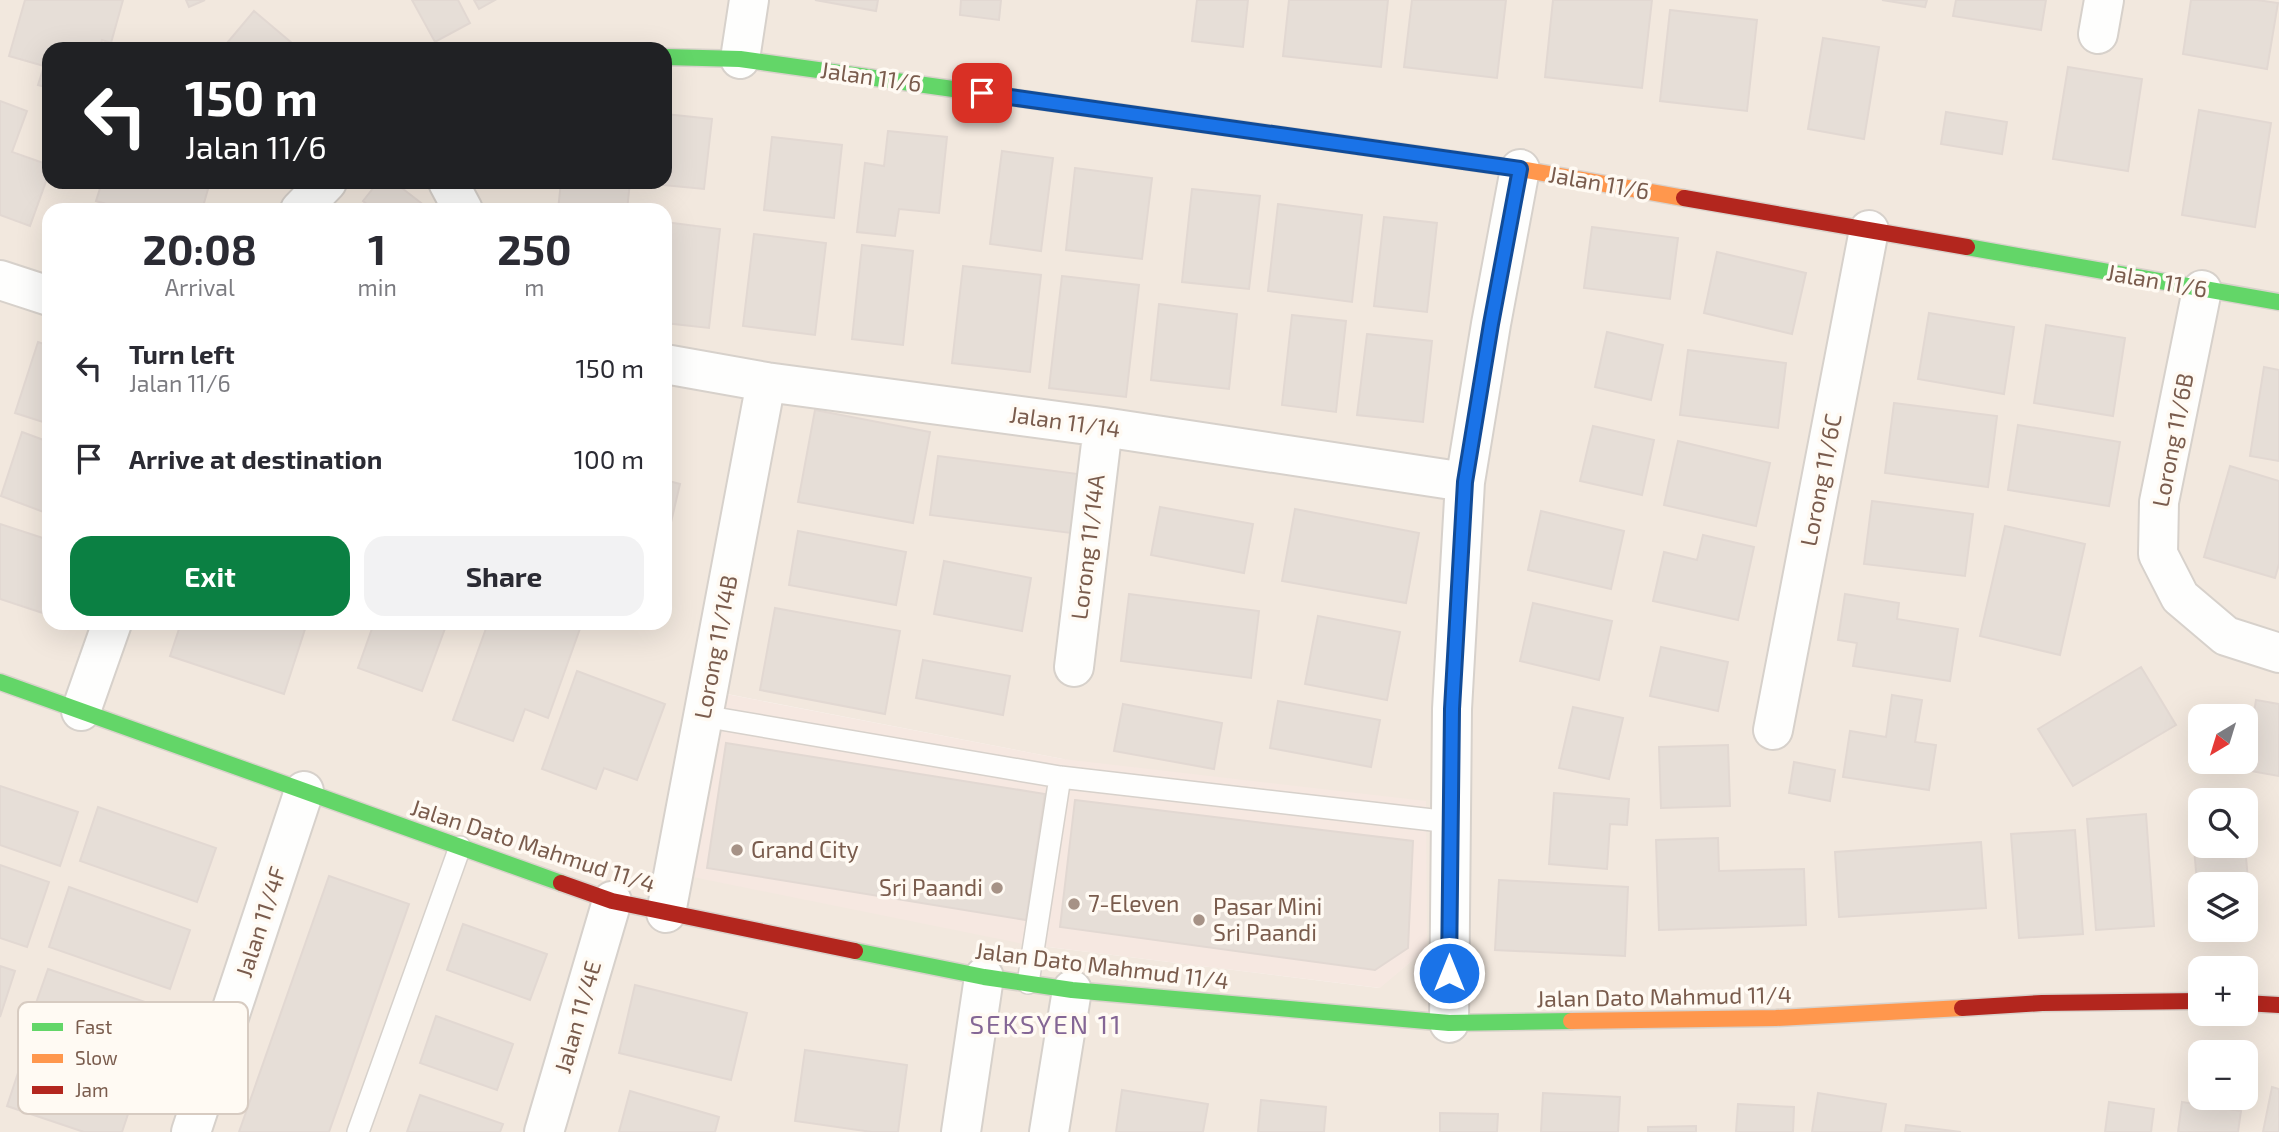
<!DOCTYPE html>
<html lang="en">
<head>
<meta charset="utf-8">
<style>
  :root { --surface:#fff; --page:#f2f2f3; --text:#2b2b33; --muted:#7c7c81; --accent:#0b8043 }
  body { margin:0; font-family:"Exo 2",sans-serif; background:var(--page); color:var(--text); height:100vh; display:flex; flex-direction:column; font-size:26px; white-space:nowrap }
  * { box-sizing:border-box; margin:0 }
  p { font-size:23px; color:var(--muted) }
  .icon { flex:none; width:38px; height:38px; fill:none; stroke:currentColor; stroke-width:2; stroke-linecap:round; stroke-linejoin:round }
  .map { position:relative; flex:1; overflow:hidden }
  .sheet { position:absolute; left:42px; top:203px; width:630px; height:427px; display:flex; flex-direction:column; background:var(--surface); border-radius:21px; box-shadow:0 7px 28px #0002 }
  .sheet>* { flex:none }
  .banner { position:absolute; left:42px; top:42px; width:630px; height:147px; border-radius:21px; box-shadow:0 7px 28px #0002; background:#202124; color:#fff; overflow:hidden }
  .needle { width:46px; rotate:218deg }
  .buttons { position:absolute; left:2188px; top:704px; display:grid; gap:14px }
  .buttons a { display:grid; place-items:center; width:70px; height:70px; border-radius:14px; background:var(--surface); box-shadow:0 7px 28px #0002; font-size:35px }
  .pin { position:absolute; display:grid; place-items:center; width:60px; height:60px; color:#fff; margin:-30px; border-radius:14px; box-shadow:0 4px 10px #0006 }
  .me { position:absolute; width:77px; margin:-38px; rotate:0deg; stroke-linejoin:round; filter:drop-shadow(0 0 5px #0008) }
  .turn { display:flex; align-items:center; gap:24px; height:147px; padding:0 28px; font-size:32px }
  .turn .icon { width:91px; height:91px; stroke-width:2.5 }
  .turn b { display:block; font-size:49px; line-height:60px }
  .eta { display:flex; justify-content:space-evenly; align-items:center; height:119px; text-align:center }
  .eta b { font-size:42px; font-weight:700; line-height:49px }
  .action { display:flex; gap:14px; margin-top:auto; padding:14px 28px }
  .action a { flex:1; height:80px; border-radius:21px; background:var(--accent); color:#fff; font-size:28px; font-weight:700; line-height:80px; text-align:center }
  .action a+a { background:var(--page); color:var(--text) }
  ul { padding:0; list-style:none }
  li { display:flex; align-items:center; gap:21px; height:91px; padding:0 28px }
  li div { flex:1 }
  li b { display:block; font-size:26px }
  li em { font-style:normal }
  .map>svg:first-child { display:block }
  .residential { fill:#f2e8de; fill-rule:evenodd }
  .commercial { fill:#f6e8e1 }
  .building { fill:#e6ded7; stroke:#e2d8d2; stroke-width:2 }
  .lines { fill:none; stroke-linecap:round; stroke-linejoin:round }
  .lane-casing { stroke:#d7d1cb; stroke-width:24 }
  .street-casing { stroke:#d7d1cb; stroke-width:42 }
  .fast-casing { stroke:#d9d2cb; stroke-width:19 }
  .slow-casing { stroke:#d9d2cb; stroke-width:19 }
  .jam-casing { stroke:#d9d2cb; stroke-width:19 }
  .lane { stroke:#fefefd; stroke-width:21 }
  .street { stroke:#fefefd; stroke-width:38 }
  .fast { stroke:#63d668; stroke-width:16 }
  .slow { stroke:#ff974d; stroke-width:16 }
  .jam { stroke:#b3261e; stroke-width:16 }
  .route-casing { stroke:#114b97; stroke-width:18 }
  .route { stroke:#1a73e8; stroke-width:12 }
  .poi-dot { fill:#a69286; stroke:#fffaf3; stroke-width:2.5 }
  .labels { text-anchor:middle; stroke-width:7; stroke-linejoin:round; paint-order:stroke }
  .street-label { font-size:23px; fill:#7a5c4d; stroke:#fffaf3 }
  .poi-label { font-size:23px; fill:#7a5c4d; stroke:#fffaf3; text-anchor:start }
  .quarter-label { font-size:26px; letter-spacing:2px; fill:#846695; stroke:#fffaf3 }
  .key { fill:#fffaf3; stroke:#d7cbc1; stroke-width:2 }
  .key-label { font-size:19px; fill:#7a5c4d }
</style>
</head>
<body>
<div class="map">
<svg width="2279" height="1132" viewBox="0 0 2279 1132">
  <rect width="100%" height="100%" fill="#f9f5f0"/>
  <path class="residential" d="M0 0H2279V1132H0ZM49 49H665V182H49ZM49 210H665V623H49ZM722 693 1063 759 1427 948 1379 988 1024 944ZM2200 716H2245V761H2200ZM2200 800H2245V845H2200ZM2200 884H2245V929H2200ZM2200 968H2245V1013H2200ZM2200 1052H2245V1097H2200Z"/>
  <path class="commercial" d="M721 693 1063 759 1426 801 1427 948 1380 988 1024 944 688 876Z"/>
  <path class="building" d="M25 0H123L111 43 102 40 100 49H49V88L38 85 44 66 9 56Z
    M186 0H205L189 7Z
    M412 0H458L470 23 435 42Z
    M474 0H495L479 9Z
    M815 0H878L876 11Z
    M961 0H1001L999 20 960 15Z
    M1197 0H1248L1243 47 1192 41Z
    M1289 0H1388L1381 67 1283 56Z
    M1412 0H1506L1497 78 1404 67Z
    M1553 0H1652L1642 88 1545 77Z
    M1882 0H1927L1925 7Z
    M1956 0H2046L2041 30 1953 16Z
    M2191 0H2257L2278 3 2267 69 2183 54Z
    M1670 10 1757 20 1747 111 1660 101Z
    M254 11 299 49H222Z
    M1823 38 1879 47 1864 139 1808 129Z
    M2068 67 2142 79 2128 171 2053 159Z
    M0 101 27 111 12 152 49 165V173L30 226 0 215Z
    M2199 110 2271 123 2255 227 2182 215Z
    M1946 112 2007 122 2002 154 1941 144Z
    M665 114 712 119 704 189 653 184 665 182Z
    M888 131 947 137 939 213 899 209 895 236 857 232 865 163 884 166Z
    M772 137 842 145 834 218 764 210Z
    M1002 151 1053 158 1041 251 990 244Z
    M1075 168 1152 178 1142 259 1066 250Z
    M102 182H210L202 210H127L96 201Z
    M378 182H394L425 206 423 210H374L363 201Z
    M561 182H630L627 210H558Z
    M1192 189 1260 196 1249 289 1182 282Z
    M1278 204 1362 215 1352 302 1268 291Z
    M1384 217 1437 223 1427 312 1374 306Z
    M665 222 720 229 709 328 665 323Z
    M1592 227 1678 238 1670 299 1584 288Z
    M754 234 826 243 815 335 743 326Z
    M862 245 913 251 903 345 852 339Z
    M1717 252 1806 273 1792 334 1704 313Z
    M963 266 1041 275 1030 372 952 363Z
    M1062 276 1139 285 1126 397 1049 388Z
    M1159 304 1237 314 1229 389 1151 380Z
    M1929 313 2014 327 2004 394 1918 379Z
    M1292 315 1346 321 1336 412 1282 405Z
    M2046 325 2125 338 2113 416 2034 403Z
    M1607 332 1663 345 1651 400 1595 387Z
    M1367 334 1432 341 1423 422 1357 415Z
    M38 342 49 346V424L15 413Z
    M1688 350 1786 363 1778 428 1680 415Z
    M2264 367 2279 370V461L2250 456Z
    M1894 403 1997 416 1988 487 1885 473Z
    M815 410 930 432 913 523 798 502Z
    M2018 425 2120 442 2109 506 2008 490Z
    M1593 426 1654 440 1642 495 1580 481Z
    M22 432 49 442V514L1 496Z
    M1678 441 1770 463 1756 526 1664 505Z
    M938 456 1078 474 1071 533 930 515Z
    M2230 466 2279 481V564L2275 578 2204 557Z
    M665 480 680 484 665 548Z
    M1872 501 1973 514 1965 576 1864 564Z
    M1160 507 1253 524 1244 573 1151 555Z
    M1295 509 1419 533 1406 603 1282 581Z
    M1541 511 1624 531 1611 589 1528 570Z
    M0 524 49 540V615L0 599Z
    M2005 526 2085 544 2060 655 1980 636Z
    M798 531 906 552 896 605 789 585Z
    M1703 535 1754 547 1738 620 1653 601 1664 552 1697 560Z
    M944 561 1031 578 1022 631 934 614Z
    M1129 594 1259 611 1251 678 1121 661Z
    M1845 594 1899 603 1897 619 1958 629 1950 681 1853 666 1857 643 1838 640Z
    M1533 603 1612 621 1599 680 1520 661Z
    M775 608 900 631 885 714 760 690Z
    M1318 616 1400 632 1387 700 1305 684Z
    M181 623H307L284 694 170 656Z
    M374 623H447L422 691 358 668Z
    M488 623H582L548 718 525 709 513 741 453 720Z
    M1661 647 1728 662 1718 711 1650 696Z
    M923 660 1010 676 1003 715 916 698Z
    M2141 667 2176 725 2073 786 2038 729Z
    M577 671 665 704 637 780 604 768 596 789 542 769Z
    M1892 695 1922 700 1915 742 1936 745 1929 790 1843 777 1850 731 1886 737Z
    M2256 700 2279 704V776L2245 770Z
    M1278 701 1380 720 1371 767 1270 748Z
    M1123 704 1222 723 1214 769 1114 751Z
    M1573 707 1623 718 1609 779 1559 768Z
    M726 743 1045 794 1026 920 707 868Z
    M1728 745 1730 806 1661 808 1659 747Z
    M1794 762 1835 770 1830 801 1789 793Z
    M0 786 78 812 60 866 0 845Z
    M1554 793 1629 799 1627 825 1610 824 1607 869 1549 864Z
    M1075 800 1413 841 1408 948 1375 970 1060 927Z
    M98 807 216 848 197 902 80 861Z
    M2146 814 2154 926 2096 930 2087 819Z
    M2200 826V845H2245L2251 916H2245V884H2200V914L2192 827Z
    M2075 830 2083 934 2019 938 2011 834Z
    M1718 838 1719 871 1804 869 1806 925 1659 930 1656 840Z
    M1981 842 1986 908 1839 917 1835 852Z
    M0 865 49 882 27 947 0 938Z
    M329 876 409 904 329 1132H239Z
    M1499 880 1628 887 1625 956 1495 950Z
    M69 887 190 930 170 989 49 947Z
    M463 924 547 954 530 1000 447 970Z
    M0 966 15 971 0 1017Z
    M48 969 166 1009 146 1067 28 1026Z
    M635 985 747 1013 731 1080 619 1053Z
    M436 1016 513 1044 497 1090 420 1063Z
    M27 1046 138 1084 122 1132H84L7 1106Z
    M805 1050 907 1065 898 1132H872L795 1121Z
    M2272 1087 2279 1089V1132H2263Z
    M1122 1090 1208 1104 1203 1132H1116Z
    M630 1091 719 1117 715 1132H619Z
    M1543 1093 1620 1097 1618 1132H1541Z
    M1818 1093 1886 1104 1881 1132H1812Z
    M420 1095 503 1124 500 1132H407Z
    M1261 1100 1326 1107 1324 1132H1258Z
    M2109 1102 2154 1109 2151 1132H2105Z
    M2182 1102 2241 1111 2238 1132H2178Z
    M1738 1104 1794 1107 1793 1132H1736Z
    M1440 1113 1498 1114 1497 1132H1440Z
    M1906 1125 1961 1132H1905Z
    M1696 1126V1132H1648V1127Z"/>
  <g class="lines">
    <defs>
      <path id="lane" d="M703 716 1060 777 1450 822
        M1028 983 1060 777
        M358 1132 460 847"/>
      <path id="street" d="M2098 34 2104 0
        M740 59 749 0
        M448 182 463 210
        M300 210 327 182
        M0 280 49 296
        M2202 290 2159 502 2158 554 2180 597 2226 636 2279 653
        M665 364 766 382 1103 427 1465 482
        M1074 667 1103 427
        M81 711 112 623
        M1773 730 1869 230
        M666 913 766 382
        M1449 1023 1452 709 1465 482 1491 324 1520 169
        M191 1132 304 791
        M544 1132 612 901
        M961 1132 984 977
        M1049 1132 1072 990"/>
      <path id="fast" d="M665 57 740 59 1359 146
        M1967 247 2279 302
        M0 682 561 883
        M855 951 984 977 1072 990 1449 1023 1571 1021"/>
      <path id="slow" d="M1359 146 1520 169 1684 198
        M1571 1021 1776 1018 1962 1008"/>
      <path id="jam" d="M1684 198 1967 247
        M561 883 612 901 855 951
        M2245 1003 2279 1005
        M1962 1008 2042 1003 2200 1001"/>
    </defs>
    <use href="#lane" class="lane-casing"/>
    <use href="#street" class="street-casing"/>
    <use href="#fast" class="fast-casing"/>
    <use href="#slow" class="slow-casing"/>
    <use href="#jam" class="jam-casing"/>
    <use href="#lane" class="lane"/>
    <use href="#street" class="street"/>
    <use href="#fast" class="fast"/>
    <use href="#slow" class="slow"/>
    <use href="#jam" class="jam"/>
  </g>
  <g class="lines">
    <defs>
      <path id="route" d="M982 93 1520 169 1491 324 1465 482 1452 709 1449 973"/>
    </defs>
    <use href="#route" class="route-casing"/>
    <use href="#route" class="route"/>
  </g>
  <g class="poi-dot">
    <circle cx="737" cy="850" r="7"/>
    <circle cx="997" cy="888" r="7"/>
    <circle cx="1074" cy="904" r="7"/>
    <circle cx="1199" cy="920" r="7"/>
  </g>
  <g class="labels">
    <g class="street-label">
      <text transform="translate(871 77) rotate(8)" y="8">Jalan 11/6</text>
      <text transform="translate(1599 183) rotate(10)" y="8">Jalan 11/6</text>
      <text transform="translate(2157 281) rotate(10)" y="8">Jalan 11/6</text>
      <text transform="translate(1065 422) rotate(8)" y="8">Jalan 11/14</text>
      <text transform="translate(2173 440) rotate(-79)" y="8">Lorong 11/6B</text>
      <text transform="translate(1821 480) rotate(-79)" y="8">Lorong 11/6C</text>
      <text transform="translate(1088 547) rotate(-83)" y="8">Lorong 11/14A</text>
      <text transform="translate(716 647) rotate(-79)" y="8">Lorong 11/14B</text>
      <text transform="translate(533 846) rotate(18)" y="8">Jalan Dato Mahmud 11/4</text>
      <text transform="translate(261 922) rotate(-72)" y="8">Jalan 11/4F</text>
      <text transform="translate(1102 966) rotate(7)" y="8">Jalan Dato Mahmud 11/4</text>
      <text transform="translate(1664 997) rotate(-1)" y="8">Jalan Dato Mahmud 11/4</text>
      <text transform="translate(578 1017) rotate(-74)" y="8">Jalan 11/4E</text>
    </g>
    <g class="poi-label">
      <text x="751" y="858">Grand City</text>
      <text x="983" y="896" text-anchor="end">Sri Paandi</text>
      <text x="1088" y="912">7-Eleven</text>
      <text x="1213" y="915">Pasar Mini<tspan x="1213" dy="26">Sri Paandi</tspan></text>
    </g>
    <g class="quarter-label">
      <text x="1046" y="1034">SEKSYEN 11</text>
    </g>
  </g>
  <rect x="18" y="1002" width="230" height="112" rx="10" class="key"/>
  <rect x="32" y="1023" width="31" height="8" fill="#63d668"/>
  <rect x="32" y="1054" width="31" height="9" fill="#ff974d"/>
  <rect x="32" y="1086" width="31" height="8" fill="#b3261e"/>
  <g class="key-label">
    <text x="75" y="1034">Fast</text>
    <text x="75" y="1065">Slow</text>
    <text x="75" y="1097">Jam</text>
  </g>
</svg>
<div class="buttons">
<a><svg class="needle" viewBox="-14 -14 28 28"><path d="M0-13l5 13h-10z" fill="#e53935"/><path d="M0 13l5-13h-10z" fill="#7c7c81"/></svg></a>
<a><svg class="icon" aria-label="search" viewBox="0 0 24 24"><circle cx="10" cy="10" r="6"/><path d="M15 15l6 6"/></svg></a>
<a><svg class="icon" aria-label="layers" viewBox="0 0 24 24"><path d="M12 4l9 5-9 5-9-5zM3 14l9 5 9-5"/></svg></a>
<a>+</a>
<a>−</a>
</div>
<div class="pin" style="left:982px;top:93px;background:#d93025"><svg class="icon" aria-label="arrive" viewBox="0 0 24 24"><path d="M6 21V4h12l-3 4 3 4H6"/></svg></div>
<svg class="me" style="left:1449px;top:973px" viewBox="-20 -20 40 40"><circle r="17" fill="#1a73e8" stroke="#fff" stroke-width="3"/><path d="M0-11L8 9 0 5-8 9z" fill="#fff"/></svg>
<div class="banner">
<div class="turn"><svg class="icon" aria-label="left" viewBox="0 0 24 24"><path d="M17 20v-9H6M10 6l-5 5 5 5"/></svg><div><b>150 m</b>Jalan 11/6</div></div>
</div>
<section class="sheet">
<div class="eta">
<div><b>20:08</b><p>Arrival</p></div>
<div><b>1</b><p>min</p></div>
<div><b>250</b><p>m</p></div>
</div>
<ul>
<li><svg class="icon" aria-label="left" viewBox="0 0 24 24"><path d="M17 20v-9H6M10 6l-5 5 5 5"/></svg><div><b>Turn left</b><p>Jalan 11/6</p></div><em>150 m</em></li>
<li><svg class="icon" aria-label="arrive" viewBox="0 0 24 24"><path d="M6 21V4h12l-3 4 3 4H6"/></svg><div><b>Arrive at destination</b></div><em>100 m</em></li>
</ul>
<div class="action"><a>Exit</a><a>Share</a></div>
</section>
</div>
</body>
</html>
